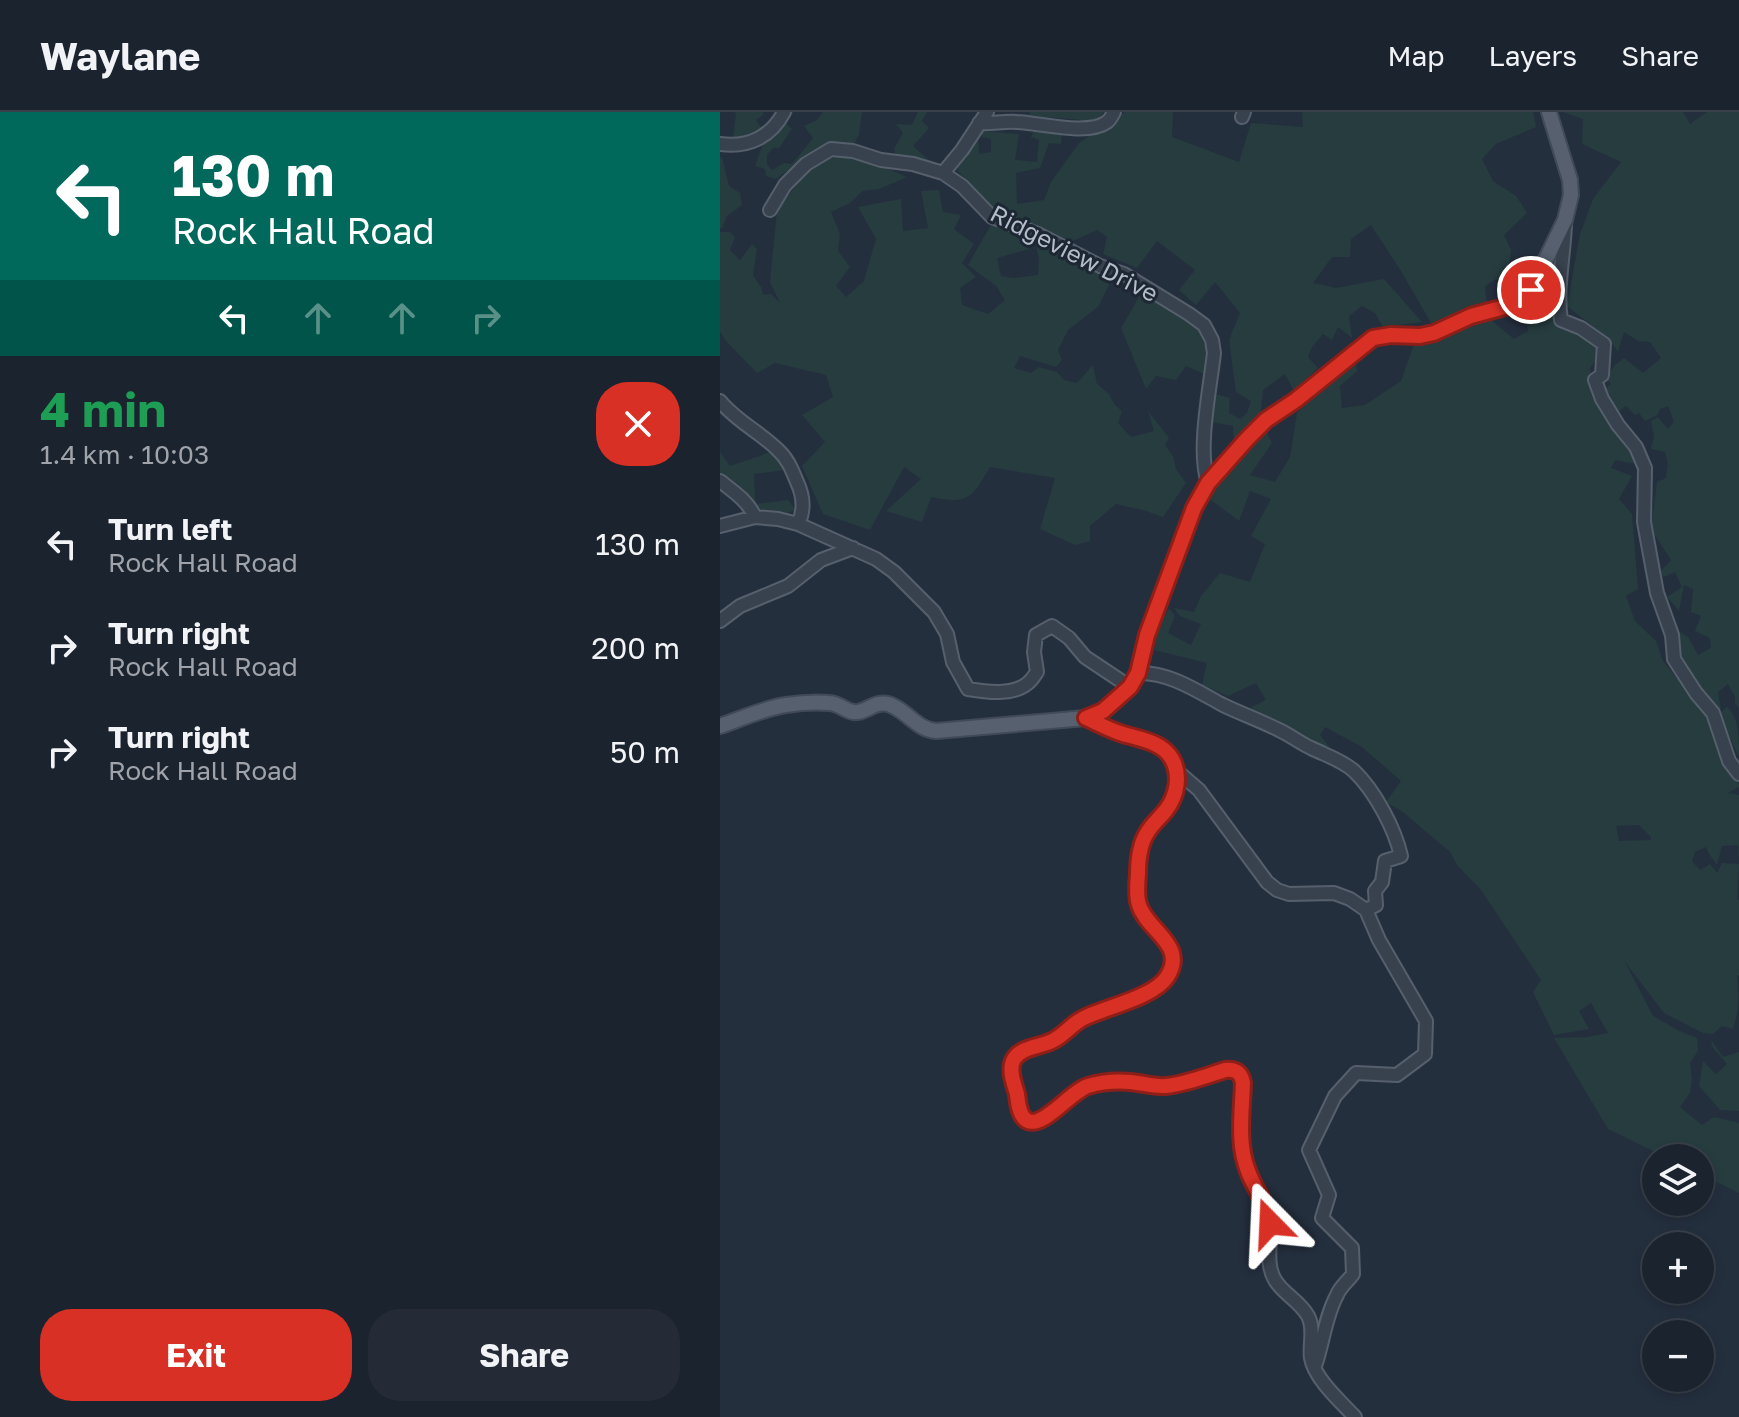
<!DOCTYPE html>
<html lang="en">
<head>
<meta charset="utf-8">
<style>
  :root { --surface:#1b232e; --page:#242b36; --text:#f1f3f6; --muted:#a0a4aa; --line:#39404a; --accent:#d93025 }
  body { margin:0; font-family:"Golos Text",sans-serif; background:var(--page); color:var(--text); height:100vh; display:flex; flex-direction:column; font-size:30px; white-space:nowrap }
  * { box-sizing:border-box; margin:0 }
  p { font-size:26px; color:var(--muted) }
  .icon { flex:none; width:44px; height:44px; fill:none; stroke:currentColor; stroke-width:2; stroke-linecap:round; stroke-linejoin:round }
  .map { position:relative; flex:1; overflow:hidden }
  .panel { display:flex; flex-direction:column; background:var(--surface); width:720px }
  .panel>* { flex:none }
  .top-card { background:#00695c; color:#fff; overflow:hidden }
  .buttons { position:absolute; left:922px; top:1032px; display:grid; gap:16px }
  .buttons a { display:grid; place-items:center; width:72px; height:72px; border-radius:50%; background:var(--surface); box-shadow:0 4px 12px #0003,0 0 0 2px var(--line); font-size:40px }
  .pin { position:absolute; display:grid; place-items:center; width:68px; height:68px; color:#fff; margin:-34px; border:4px solid #fff; border-radius:50%; box-shadow:0 2px 8px #0007 }
  .me { position:absolute; width:88px; margin:-44px; rotate:339deg; stroke-linejoin:round; filter:drop-shadow(0 0 6px #0008) }
  .turn { display:flex; align-items:center; gap:28px; height:168px; padding:0 40px; font-size:36px }
  .turn .icon { width:104px; height:104px; stroke-width:2.5 }
  .turn b { display:block; font-size:56px; line-height:68px }
  .lanes { display:flex; align-items:center; height:76px; padding:0 40px; background:#0003; justify-content:center; gap:40px; direction:ltr }
  .lanes .off { opacity:.35 }
  .round { display:grid; place-items:center; flex:none; width:84px; height:84px; border-radius:32px; background:var(--page) }
  .overview { display:flex; align-items:center; justify-content:space-between; height:136px; padding:0 40px }
  h1 { font-size:48px; font-weight:700; line-height:60px; color:#1e9e55 }
  .action { display:flex; gap:16px; margin-top:auto; padding:16px 40px }
  .action a { flex:1; height:92px; border-radius:32px; background:var(--accent); color:#fff; font-size:32px; font-weight:700; line-height:92px; text-align:center }
  .action a+a { background:var(--page); color:var(--text) }
  ul { padding:0; list-style:none }
  li { display:flex; align-items:center; gap:24px; height:104px; padding:0 40px }
  li div { flex:1 }
  li b { display:block; font-size:30px }
  li em { font-style:normal }
  header { display:flex; align-items:center; gap:48px; box-sizing:border-box; height:112px; padding:0 40px; background:var(--surface); border-bottom:2px solid var(--line) }
  header strong { font-size:38px }
  nav { display:flex; gap:44px; margin-inline-start:auto; font-size:28px }
  main { display:flex; flex:1; min-height:0 }
  .map>svg:first-child { display:block }
  .green { fill:#263c3f; fill-rule:evenodd }
  .lines { fill:none; stroke-linecap:round; stroke-linejoin:round }
  .minor-casing { stroke:#565f6c; stroke-width:16 }
  .major-casing { stroke:#414a57; stroke-width:18 }
  .minor { stroke:#38414e; stroke-width:12 }
  .major { stroke:#56606e; stroke-width:14 }
  .route-casing { stroke:#8d1f18; stroke-width:20 }
  .route { stroke:#d93025; stroke-width:14 }
  .labels { text-anchor:middle; stroke-width:6; stroke-linejoin:round; paint-order:stroke }
  .street-label { font-size:24px; fill:#b4bcc9; stroke:#1d2633 }
</style>
</head>
<body>
<header>
<strong>Waylane</strong>
<nav><a>Map</a><a>Layers</a><a>Share</a></nav>
</header>
<main>
<section class="panel">
<div class="top-card">
<div class="turn"><svg class="icon" aria-label="left" viewBox="0 0 24 24"><path d="M17 20v-9H6M10 6l-5 5 5 5"/></svg><div><b>130 m</b>Rock Hall Road</div></div>
<div class="lanes"><svg class="icon" aria-label="left" viewBox="0 0 24 24"><path d="M17 20v-9H6M10 6l-5 5 5 5"/></svg><svg class="icon off" aria-label="ahead" viewBox="0 0 24 24"><path d="M12 20V5M6 11l6-6 6 6"/></svg><svg class="icon off" aria-label="ahead" viewBox="0 0 24 24"><path d="M12 20V5M6 11l6-6 6 6"/></svg><svg class="icon off" aria-label="right" viewBox="0 0 24 24"><path d="M7 20v-9h11M14 6l5 5-5 5"/></svg></div>
</div>
<div class="overview"><div><h1>4 min</h1><p>1.4 km · 10:03</p></div><a class="round" style="background:#d93025;color:#fff"><svg class="icon" aria-label="close" viewBox="0 0 24 24"><path d="M6 6l12 12M18 6L6 18"/></svg></a></div>
<ul>
<li><svg class="icon" aria-label="left" viewBox="0 0 24 24"><path d="M17 20v-9H6M10 6l-5 5 5 5"/></svg><div><b>Turn left</b><p>Rock Hall Road</p></div><em>130 m</em></li>
<li><svg class="icon" aria-label="right" viewBox="0 0 24 24"><path d="M7 20v-9h11M14 6l5 5-5 5"/></svg><div><b>Turn right</b><p>Rock Hall Road</p></div><em>200 m</em></li>
<li><svg class="icon" aria-label="right" viewBox="0 0 24 24"><path d="M7 20v-9h11M14 6l5 5-5 5"/></svg><div><b>Turn right</b><p>Rock Hall Road</p></div><em>50 m</em></li>
</ul>
<div class="action"><a>Exit</a><a>Share</a></div>
</section>
<div class="map">
<svg width="1019" height="1305" viewBox="0 0 1019 1305">
  <rect width="100%" height="100%" fill="#242f3e"/>
  <path class="green" d="M14 0H43L44 2 36 8 43 18 13 28 16 1Z
    M66 0H74L66 12 72 17 59 36H53L47 43V52L52 58 64 51 72 52 93 26 84 14 97 8 103 0H142L139 23 132 35 108 32 93 40 56 67 46 64 45 57 35 54 43 31Z
    M198 0H207L202 9 209 16 193 34 212 51 176 46 174 37 183 21 176 12 192 13Z
    M310 0H384L376 9 309 4Z
    M405 0H453L452 25 519 50 531 11 583 15 582 0H813L816 15 776 32 762 47 773 69 796 84 807 101 784 123 791 138 789 157 804 171 794 175 776 167 765 174 767 197 715 218 681 159 651 113 631 127 630 145H612L593 171 616 176 664 167 702 210 663 215 655 201 642 194 629 204 632 226 618 215 612 228 603 222 592 235 588 245 598 256 574 279 565 262 543 278 540 309 514 333 513 314 492 310 495 282 510 286 509 301 520 307 527 301 531 289 516 280 509 228 520 201 495 170 476 193 459 178 475 158 437 129 417 156 383 142 387 125 377 118 346 132 269 93 237 58 249 34 258 25 259 42 271 40V27L262 25 261 19 299 22 295 48 317 50 319 28 311 25 313 20 342 22 341 32 329 31 320 56 296 61 297 92 324 88 331 70 359 31Z
    M843 0H963L970 12 987 0H1019V597L1015 591V585L1008 572 998 580 1001 597 990 591 959 549 955 517 968 525 978 543 991 536 990 526 975 519 981 504 971 500 973 477 964 473 959 499 947 485 962 475 955 460 944 465 940 460 951 448 931 417 937 370 946 366 948 351 945 340 931 337 934 325 931 309 938 305 948 317 954 310 948 294 940 297 937 303 925 309 919 301 915 303 906 294 898 300 885 277 891 272 886 267 894 254 904 246 923 261 941 246 930 230 918 229 904 220 898 240 889 227 847 194 860 122 873 87 901 50 862 32 863 7Z
    M119 42 164 55 187 65 159 77 142 79 130 91 111 100 120 122 118 139 130 155 116 174 126 185 144 169 156 127 138 95 181 87 183 119 208 116 201 79 219 78 223 100 241 103 234 117 254 132 242 151 256 165 240 176 242 193 268 202 285 188 276 174 248 153 272 111 308 123 309 137 277 146 281 164 293 166 318 163 319 148 315 127 392 166 379 194 348 218 338 238 342 248 336 255 300 244 294 256 311 261 319 255 337 260 344 268 357 271 373 253 377 272 389 282 395 293 402 299 398 311 411 325 434 319 428 299 449 326 445 333 453 344 456 357 466 371 443 405 426 399 396 392 370 414V429L355 433 320 417 335 366 270 355C252 386 248 393 211 385L202 410 166 399 201 367 184 355 150 418 103 402 82 354 105 330 82 303 113 285 106 263 55 251 37 261 5 228 0 219V120H10L15 125 10 138 20 148 32 132 37 137 33 163 41 175 43 183 51 182 60 191 50 170 57 98 91 54Z
    M2 45 9 74 20 81 22 93 7 104 2 116H0V46Z
    M838 166 841 208 875 231 878 245 870 256 874 278 915 339 916 352 895 348 891 356 912 364 899 387 912 402 918 477 906 484 915 509 936 529 943 549 988 605 999 644 1019 672V675L1008 681 1019 683V745L1018 733 1002 734 997 753 989 742 986 735 975 740 972 749 980 758 990 752 997 761 1002 751 1019 752 1017 787 1019 788V863L1017 864C1019 884 1019 898 1013 917L1002 914 993 922 983 921 944 901 905 850 933 904 959 919 977 926 978 939 970 951 972 968 970 981 960 995 982 1013 994 1005 1019 1011V1081L980 1062V1046H947L888 1017 834 926 868 925 888 921 871 891 859 899 869 917 834 923 813 880 821 868 761 778 737 753 730 740 683 700 666 690 681 669 642 635 605 615 600 623 611 637 594 632 530 596 546 588 536 571 508 584 482 573 487 551 434 538 438 517 449 496 455 504 448 521 471 533 481 512 460 504 454 496 474 500 481 484 500 461 530 470 545 432 531 424 551 387 530 379 519 409 487 385 546 319 552 331 530 363 555 370 570 345 577 301 635 244 637 259 620 274 622 296 645 293 681 269 694 232 757 205 766 204 794 227 808 219 804 195ZM919 713 931 725V728L899 729 896 714Z
    M422 180 478 218 489 243 484 262 466 254 456 268 436 264 426 277 401 216Z
    M0 340 10 354 51 340 59 346 65 358 34 362 35 392 68 388 76 398 58 404 38 402 36 397 0 361Z
    M1007 595C1019 604 1019 628 1019 645L999 602Z
    M991 928 1003 945 1019 940V999L1000 998 979 974 983 949 996 962 1007 952 993 936Z"/>
  <g class="lines">
    <defs>
      <path id="minor" d="M522 5 524 0
        M259 11C272 12 284 9 297 10 320 11 368 24 387 10 390 8 392 4 394 0
        M0 32C28 36 51 25 64 0
        M223 61 242 38 267 0
        M50 98 65 73 86 52 111 37 133 39 161 48 193 52 223 61 242 74 272 105 318 122 380 154 404 162 469 202 484 213 492 228 494 241C490 277 477 338 488 371
        M845 112C844 144 836 177 841 208L861 216 884 232 882 263 875 268 882 287 898 313 916 335 925 356 924 410 937 481 952 523 954 547 976 581 993 601 1009 649 1019 662
        M0 289C16 309 40 320 58 338 68 347 72 358 77 370 84 385 85 398 78 412
        M0 369C14 380 28 389 35 405
        M0 414 35 405 58 407 78 412 156 447 174 460 214 500 227 522 233 550 248 577C266 580 293 584 308 571 312 568 314 564 317 560L314 540 316 523 332 514 349 526 365 545 410 575
        M0 509 20 494 68 474 101 448 133 436
        M418 561C449 560 477 579 503 593 522 602 541 609 559 618 570 623 580 631 591 636 605 643 622 648 634 659 655 679 675 717 681 744L665 749 662 770 655 779 656 793 646 798
        M366 606C377 611 388 617 400 621 418 627 441 629 452 647 461 663 457 684 446 698 440 706 432 712 427 721 420 732 418 750 418 763 417 772 416 784 419 793 428 819 468 834 447 866 433 885 387 895 366 905 353 911 344 923 331 929 319 935 301 935 294 948 288 959 298 988 301 1001 316 1029 346 982 365 975 380 970 399 968 414 970 424 972 434 974 445 974 465 973 485 964 505 958 515 957 521 960 523 971 522 1000 517 1029 527 1057 533 1074 546 1089 549 1107 553 1127 544 1150 555 1168 563 1182 580 1189 588 1204 595 1217 589 1232 591 1246 594 1266 621 1290 635 1305
        M457 659 479 678 547 770 557 778 569 782 614 781 630 787 646 798 659 828 706 909 705 942 677 963 636 961 615 984 589 1038 609 1083 602 1106 632 1136 633 1162C628 1169 620 1175 617 1183 605 1205 603 1232 595 1254"/>
      <path id="major" d="M0 614C21 607 44 596 66 593 79 591 96 590 109 591 120 591 128 602 138 600 149 598 156 589 168 592 186 597 195 617 216 619L366 606 383 599 410 575 418 561 427 523 474 396 488 371 527 327 546 308 576 288 653 226 671 223 700 224 714 221 751 204 792 193 811 178 845 108 851 83 850 68 829 0"/>
    </defs>
    <use href="#minor" class="minor-casing"/>
    <use href="#major" class="major-casing"/>
    <use href="#minor" class="minor"/>
    <use href="#major" class="major"/>
  </g>
  <g class="lines">
    <defs>
      <path id="route" d="M550 1111C547 1092 534 1076 528 1059 517 1032 522 1000 523 971 521 960 516 957 505 958 486 964 466 972 446 974 434 975 422 971 410 970 397 969 381 970 368 974 351 979 324 1016 308 1009 299 1005 298 991 297 982 294 972 288 957 294 947 301 935 320 935 332 929 345 923 353 910 366 905 387 895 434 885 447 865 468 833 427 819 419 793 416 784 417 772 418 762 418 750 420 732 427 721 432 712 440 706 446 698 457 684 461 663 452 647 442 629 418 627 400 621 388 617 377 611 366 606L383 599 410 575 418 561 427 523 474 396 488 371 527 327 546 308 576 288 653 226 671 223 700 224 714 221 751 204 792 193 811 178"/>
    </defs>
    <use href="#route" class="route-casing"/>
    <use href="#route" class="route"/>
  </g>
  <g class="labels">
    <g class="street-label">
      <text transform="translate(354 142) rotate(27)" y="8">Ridgeview Drive</text>
    </g>
  </g>
</svg>
<div class="buttons">
<a><svg class="icon" aria-label="layers" viewBox="0 0 24 24"><path d="M12 4l9 5-9 5-9-5zM3 14l9 5 9-5"/></svg></a>
<a>+</a>
<a>−</a>
</div>
<div class="pin" style="left:811px;top:178px;background:#d93025"><svg class="icon" aria-label="arrive" viewBox="0 0 24 24"><path d="M6 21V4h12l-3 4 3 4H6"/></svg></div>
<svg class="me" style="left:550px;top:1111px" viewBox="-20 -20 40 40"><path d="M0-17L14 15 0 8-14 15z" fill="#d93025" stroke="#fff" stroke-width="4"/></svg>
</div>
</main>
</body>
</html>
